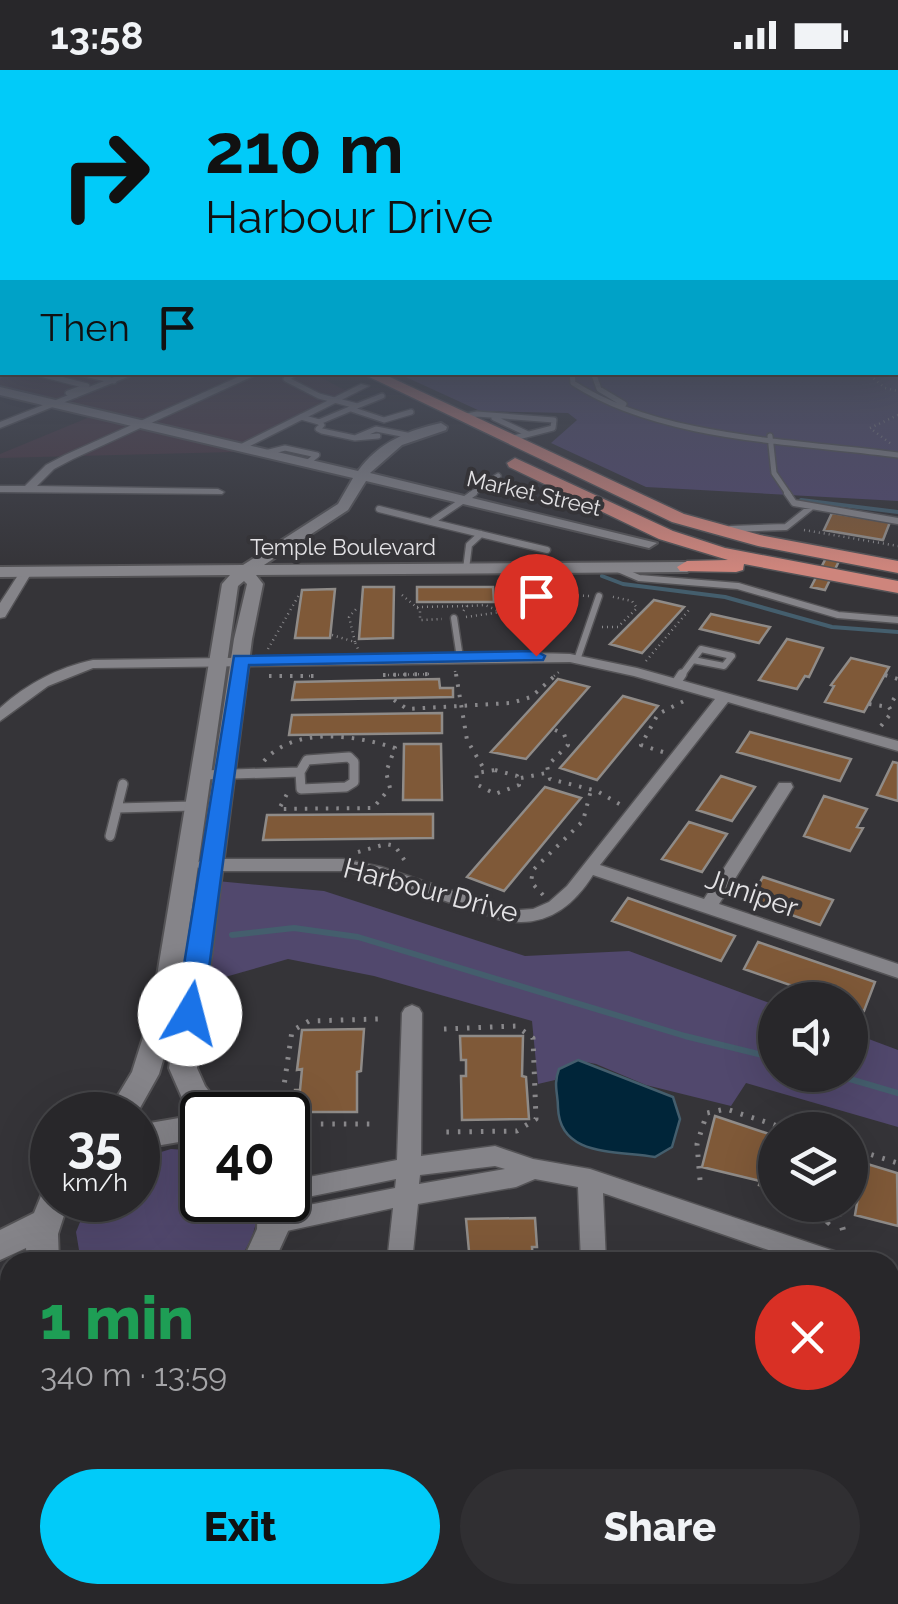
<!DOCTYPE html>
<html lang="en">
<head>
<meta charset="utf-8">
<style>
  :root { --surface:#28272a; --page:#302f32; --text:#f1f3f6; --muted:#a5a5a8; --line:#444447; --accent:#01cbf9 }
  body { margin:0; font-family:Raleway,sans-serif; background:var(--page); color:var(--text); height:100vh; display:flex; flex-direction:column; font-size:38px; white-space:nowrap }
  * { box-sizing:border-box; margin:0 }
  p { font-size:32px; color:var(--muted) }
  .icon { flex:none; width:55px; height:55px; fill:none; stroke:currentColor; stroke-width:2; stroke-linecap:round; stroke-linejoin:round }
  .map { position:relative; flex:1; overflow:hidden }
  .drawer { position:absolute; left:0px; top:1182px; width:900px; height:352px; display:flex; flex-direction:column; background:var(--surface); border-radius:30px 30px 0 0; box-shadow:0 10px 40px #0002,0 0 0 2px var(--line) }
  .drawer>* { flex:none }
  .banner { position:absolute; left:0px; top:0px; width:900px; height:305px; box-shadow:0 10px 40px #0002,0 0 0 2px var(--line); background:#01cbf9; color:#111; overflow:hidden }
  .buttons { position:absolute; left:758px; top:912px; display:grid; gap:20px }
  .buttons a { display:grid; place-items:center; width:110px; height:110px; border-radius:50%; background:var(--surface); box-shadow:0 10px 40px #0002,0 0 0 2px var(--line); font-size:50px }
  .speed { position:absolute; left:30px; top:1022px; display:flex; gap:20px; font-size:50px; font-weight:700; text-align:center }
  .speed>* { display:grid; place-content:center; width:130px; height:130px; border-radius:50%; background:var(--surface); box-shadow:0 10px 40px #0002,0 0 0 2px var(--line); line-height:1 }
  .speed small { font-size:25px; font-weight:400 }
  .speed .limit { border:5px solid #111; border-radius:15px; background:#fff; color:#111 }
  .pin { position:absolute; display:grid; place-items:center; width:85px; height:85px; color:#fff; margin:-102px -42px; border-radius:50% 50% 50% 0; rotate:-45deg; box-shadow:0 0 10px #0007 }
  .pin .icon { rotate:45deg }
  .me { position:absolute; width:110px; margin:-55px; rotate:8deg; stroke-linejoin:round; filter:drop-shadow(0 0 8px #0008) }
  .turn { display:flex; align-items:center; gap:35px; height:210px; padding:0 40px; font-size:45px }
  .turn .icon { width:130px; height:130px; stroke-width:2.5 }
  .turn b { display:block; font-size:70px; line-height:85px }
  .then { display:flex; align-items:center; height:95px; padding:0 40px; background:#0003; gap:20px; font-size:38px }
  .round { display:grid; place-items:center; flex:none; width:105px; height:105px; border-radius:52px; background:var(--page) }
  .overview { display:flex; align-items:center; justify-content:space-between; height:170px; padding:0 40px }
  h1 { font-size:60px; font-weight:800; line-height:75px; color:#1e9e55 }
  .primary-button { display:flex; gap:20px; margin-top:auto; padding:20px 40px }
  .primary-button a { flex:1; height:115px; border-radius:60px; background:var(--accent); color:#111; font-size:40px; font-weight:800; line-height:115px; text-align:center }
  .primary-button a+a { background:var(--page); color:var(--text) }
  .status { display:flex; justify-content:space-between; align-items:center; height:70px; padding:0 50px; background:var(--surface); direction:ltr }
  .status svg { height:28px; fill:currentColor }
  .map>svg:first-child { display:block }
  .industrial { fill:#483640 }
  .green { fill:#51486d }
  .water { fill:#002539; stroke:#445e6d; stroke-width:2.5 }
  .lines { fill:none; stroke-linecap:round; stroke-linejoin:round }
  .stream-far1 { stroke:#445e6d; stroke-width:4 }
  .stream { stroke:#445e6d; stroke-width:6 }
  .building { fill:#7f5938; stroke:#8f8b88; stroke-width:2.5 }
  .service-far2-casing { stroke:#545356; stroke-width:8 }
  .service-far1-casing { stroke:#545356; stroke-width:9 }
  .service-casing { stroke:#545356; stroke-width:12 }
  .minor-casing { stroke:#545356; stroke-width:3 }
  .tertiary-casing { stroke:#545356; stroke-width:4 }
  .trunk-casing { stroke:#545356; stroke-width:3 }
  .path-far3 { stroke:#89888b; stroke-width:2.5; stroke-dasharray:1 4; stroke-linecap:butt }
  .path-far2 { stroke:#89888b; stroke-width:4; stroke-dasharray:2.5 8; stroke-linecap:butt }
  .path-far1 { stroke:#89888b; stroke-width:5; stroke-dasharray:2.5 9; stroke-linecap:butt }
  .path { stroke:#89888b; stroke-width:6; stroke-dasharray:4 11; stroke-linecap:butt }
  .service-far2 { stroke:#858489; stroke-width:5 }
  .service-far1 { stroke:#858489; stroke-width:6 }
  .service { stroke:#858489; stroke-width:9 }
  .minor { fill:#858489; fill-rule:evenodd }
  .tertiary { fill:#858489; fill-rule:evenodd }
  .trunk { fill:#ce857c; fill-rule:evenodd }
  .route { fill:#1a73e8; stroke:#114b97; stroke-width:2.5 }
  .labels { text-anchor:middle; stroke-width:8; stroke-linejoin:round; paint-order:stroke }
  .far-street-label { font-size:22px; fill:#e3e2e5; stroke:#353438 }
  .street-label { font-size:28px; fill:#e3e2e5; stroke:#353438 }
</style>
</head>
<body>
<div class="status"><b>13:58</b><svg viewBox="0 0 49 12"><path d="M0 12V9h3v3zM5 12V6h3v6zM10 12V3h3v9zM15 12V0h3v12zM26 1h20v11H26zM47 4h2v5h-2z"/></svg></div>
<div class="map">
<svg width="898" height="1534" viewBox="0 0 898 1534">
  <rect width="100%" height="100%" fill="#353438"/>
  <path class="industrial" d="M313 303 348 322 233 382 0 388V384L97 344 0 321V304L4 302Z"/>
  <path class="green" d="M898 284V431L646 417 551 373 577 350 568 343 480 341 397 303 898 302Z
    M217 811 324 821 525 886 629 881 775 935V1005H850V962L898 980V1057L746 1013 731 1036 646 1015 596 994 576 990 559 999 555 1010 538 1014 532 951 374 906 288 889 204 913Z
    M171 1079 202 1081V1130H256C260 1153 251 1174 237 1192H81L76 1162 89 1130H138V1089Z"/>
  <path class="water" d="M578 990 673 1027 680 1049 672 1077 655 1087C618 1080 560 1088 558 1038 558 1023 553 1015 559 999Z"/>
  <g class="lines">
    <path class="stream-far1" d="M801 430 898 442
      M602 506 623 514 725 527 832 557 898 562"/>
    <path class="stream" d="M232 865 294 858 358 867 685 966 775 988
      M836 1005 898 1023"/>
  </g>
  <path class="building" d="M832 443 890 452 883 470 824 460Z
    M826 488 839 491 825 520 811 517Z
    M363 517H394L393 568 359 569Z
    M417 517H493L494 532H417Z
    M544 517 553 567H520L513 518Z
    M335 519 330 568H295L302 520Z
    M654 530 684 537 642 583 610 574Z
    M711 544 770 557 759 573 700 559Z
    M787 569 823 578 809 607 805 606 797 619 759 610Z
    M851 588 889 597 864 642 825 632 834 616 831 615Z
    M439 609 440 618H453V627L292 630 295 612Z
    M558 609 589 617 526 689 491 682Z
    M623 626 658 636 597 710 560 698Z
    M442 643V663L289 665 292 645Z
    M750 662 851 689 840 711 737 682Z
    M404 674H441L442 730H403Z
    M893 692 898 693V731L877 725Z
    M721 706 755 717 732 751 697 740Z
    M545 717 581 728 504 821 467 807Z
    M824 726 867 739 857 757 863 758 850 781 804 766Z
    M433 744V768L263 770 267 745Z
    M689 752 727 764 702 802 662 789Z
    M763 807 833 830 820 855 749 830Z
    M628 828 735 866 721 891 612 851Z
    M758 872 875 912 864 941 850 936V930H833L744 899Z
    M364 959 361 1001 357 1002V1042H293L295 1020H300L302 999 297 1000 302 960Z
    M460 966H523L522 1006 526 1007 529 1049 462 1050 461 1006H466V990H461Z
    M715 1046 775 1066V1119L759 1115 760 1111 702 1097Z
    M864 1093 897 1103 898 1156 855 1145Z
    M535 1148 537 1177H532L533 1192H470L466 1149Z
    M890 1264 898 1267V1399L890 1396Z
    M105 1525H193L192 1534H103Z"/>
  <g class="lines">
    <defs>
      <path id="service-far2" d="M33 302 87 316 68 323 76 325
        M77 302 114 311
        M297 302 286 309 319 326 357 336 319 352 301 347
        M572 302 573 313C661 370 796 371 898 385
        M593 302 599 319 624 334
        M357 336 382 326
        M351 339 384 350 411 342
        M462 347 477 344 554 350 553 358 510 369
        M494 348 528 364
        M319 352 322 355 318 359 322 361 355 368 378 366
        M770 366 774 403 789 425
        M357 367 376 359 412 366
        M265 383 285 378 317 385 307 393
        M470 425 498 406"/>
      <path id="service-far1" d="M474 423 431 452 547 480
        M787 423 794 433 898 451
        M379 439 431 452
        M731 459 786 457 810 438
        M466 499 469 475 481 464
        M618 499 639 508 738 516 838 545 898 550
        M454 548 460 588
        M577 590 599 526
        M681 606 701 579 732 586 724 596 693 590"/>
      <path id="service" d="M676 613 682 604
        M349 687 354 692V712L346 717 301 719 300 702 307 690Z
        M201 705 300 702
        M117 738 193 736
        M110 766 123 714"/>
      <path id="minor" d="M2 299V302H7L0 307Z
        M127 302H140L0 358V352Z
        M249 302H262L73 389 54 399 37 416 218 419 224 422 222 424 0 422V416H25L46 395 65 385Z
        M361 314 369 316 244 379 235 377Z
        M26 498 32 502 5 547 0 548V533L22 499Z
        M536 583 570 584 637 598 898 671V681L728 632 600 795 704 829 779 713H791L793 717 719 834 898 894V908L593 805C571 840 541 860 498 849L372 806 343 801H203L194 795 203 789H343L381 797 507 839 520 840 533 839 549 832 567 816 715 629 634 606 570 592 93 598 48 616 0 651V638C28 613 57 598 93 590Z
        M412 935 419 938 422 943 421 1086 495 1076 533 1089 590 1099 834 1181 843 1184 846 1192H803L603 1123 606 1192H581L578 1117 535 1109 516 1117 418 1134 412 1192H387L393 1138 273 1164 264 1160 261 1153 264 1146 273 1142 395 1118 396 1109 288 1131 285 1130H288V1111L397 1090 402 943 405 938ZM495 1096 505 1099 419 1114 420 1105Z
        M890 1200 898 1202V1226L890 1224Z
        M10 1419V1512L0 1516V1423Z"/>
      <path id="tertiary" d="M0 317 358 401C378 373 408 360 441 353L447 357 446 360 402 375 370 403 657 473 649 478 366 411 348 440 264 495 687 492 695 497 687 502 256 505 263 514 252 569 197 998 205 1016 227 1045H202V1074L179 1072 138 1079V1055L179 1048 199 1050 183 1030 169 998 234 569 247 514 244 511 238 516 177 942 159 1004 136 1045H106L132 1002 151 942 222 514 230 505 0 507V497L243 495 338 434 353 408 0 325Z
        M52 1117V1130H69L58 1164 59 1192H27L26 1178 0 1190V1160L34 1143 43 1121Z
        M288 1128 289 1159 274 1192H242L257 1159 258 1130Z
        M10 1221V1251L0 1253V1223Z"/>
      <path id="trunk" d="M359 302H379L684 444 760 465 898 491V503L758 476 672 452Z
        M515 388 673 461 725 478 898 511V523L744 494 743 500 736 502 680 501 677 497 687 491 728 490 659 469 509 397 507 393Z"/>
    </defs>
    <use href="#service-far2" class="service-far2-casing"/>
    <use href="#service-far1" class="service-far1-casing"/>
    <use href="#service" class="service-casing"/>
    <use href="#minor" class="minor-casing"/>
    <use href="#tertiary" class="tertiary-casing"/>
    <use href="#trunk" class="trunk-casing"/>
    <path class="path-far3" d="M866 302 885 318 898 321
      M890 373 870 358 898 345
      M804 460 898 476
      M553 524 589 526
      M402 525 420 540V550L442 549
      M417 537 467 536 462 543
      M466 547 501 542 485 535 467 536
      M602 557H618L637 538 632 531 609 526
      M332 565 355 572 358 579
      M355 572 349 547 357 538
      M268 579 299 525
      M646 591 689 540
      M455 601 456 606
      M383 605 433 604
      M885 605 890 606
      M309 606H314
      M554 606 559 602"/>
    <path class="path-far2" d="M456 604 467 670 484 699
      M383 605 433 604
      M885 605 898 609
      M269 606H314
      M394 630 407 639 511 633 531 627 557 604
      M869 634 889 637
      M881 656 892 642 889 637 898 622
      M555 660 564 664 568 675 547 696 550 709 597 721 621 735
      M663 682 641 675 658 644 686 630
      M264 691C294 656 355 665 395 678L386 702 390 718 373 738 279 739 287 724
      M495 700 517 706 519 715 495 724 478 715 476 703Z
      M521 708 546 703
      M358 782 386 774 395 776 407 794
      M543 825 531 812 533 800 583 751 591 720"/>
    <path class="path-far1" d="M444 959 516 956 533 968 536 1049 517 1061 446 1062
      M283 1045 280 1043 292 961 309 951 379 949
      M288 1048 298 1054H373
      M850 1092 869 1084 898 1093
      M700 1110 697 1074 707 1043 726 1039 790 1060
      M837 1144 839 1135"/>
    <path class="path" d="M838 1143 843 1160
      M826 1154 838 1141
      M890 1412 898 1415
      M705 1525 717 1534
      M213 1534 214 1525
      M454 1534 455 1525
      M625 1534 632 1525"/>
    <use href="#service-far2" class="service-far2"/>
    <use href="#service-far1" class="service-far1"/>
    <use href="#service" class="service"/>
    <use href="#minor" class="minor"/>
    <use href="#tertiary" class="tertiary"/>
    <use href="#trunk" class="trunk"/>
  </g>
  <linearGradient id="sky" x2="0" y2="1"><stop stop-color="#1d1d1f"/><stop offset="0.57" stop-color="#4b505e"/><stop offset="1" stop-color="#4b505e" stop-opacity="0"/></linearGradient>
  <rect width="898" height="499" fill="url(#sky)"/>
  <path class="route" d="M536 581 545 586 543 590 249 595 203 944 199 950H180L176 944 234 586Z"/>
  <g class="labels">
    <g class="far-street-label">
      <text transform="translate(534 423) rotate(13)" y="8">Market Street</text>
      <text x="343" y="485">Temple Boulevard</text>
    </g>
    <g class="street-label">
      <text transform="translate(431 820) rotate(15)" y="10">Harbour Drive</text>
      <text transform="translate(752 823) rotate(19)" y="10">Juniper</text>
    </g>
  </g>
</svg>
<div class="buttons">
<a><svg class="icon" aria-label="sound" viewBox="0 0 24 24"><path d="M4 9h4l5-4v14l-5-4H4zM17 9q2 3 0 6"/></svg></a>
<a><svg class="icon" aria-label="layers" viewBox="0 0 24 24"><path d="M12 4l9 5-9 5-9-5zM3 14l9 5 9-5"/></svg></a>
</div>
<div class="speed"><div>35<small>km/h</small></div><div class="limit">40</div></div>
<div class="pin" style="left:536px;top:586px;background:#d93025"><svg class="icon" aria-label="arrive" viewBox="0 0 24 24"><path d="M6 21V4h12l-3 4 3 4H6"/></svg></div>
<svg class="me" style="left:190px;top:944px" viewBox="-20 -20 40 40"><circle r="19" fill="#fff"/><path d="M0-13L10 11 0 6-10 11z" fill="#1a73e8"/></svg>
<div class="banner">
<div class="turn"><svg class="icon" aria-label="right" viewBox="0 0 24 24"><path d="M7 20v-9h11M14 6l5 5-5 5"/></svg><div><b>210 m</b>Harbour Drive</div></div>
<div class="then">Then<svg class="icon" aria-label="arrive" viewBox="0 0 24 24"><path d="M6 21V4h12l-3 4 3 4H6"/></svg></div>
</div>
<section class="drawer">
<div class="overview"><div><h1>1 min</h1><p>340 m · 13:59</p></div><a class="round" style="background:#d93025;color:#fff"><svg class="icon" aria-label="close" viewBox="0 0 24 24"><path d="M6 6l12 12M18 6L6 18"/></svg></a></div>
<div class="primary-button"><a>Exit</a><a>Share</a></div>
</section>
</div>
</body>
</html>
